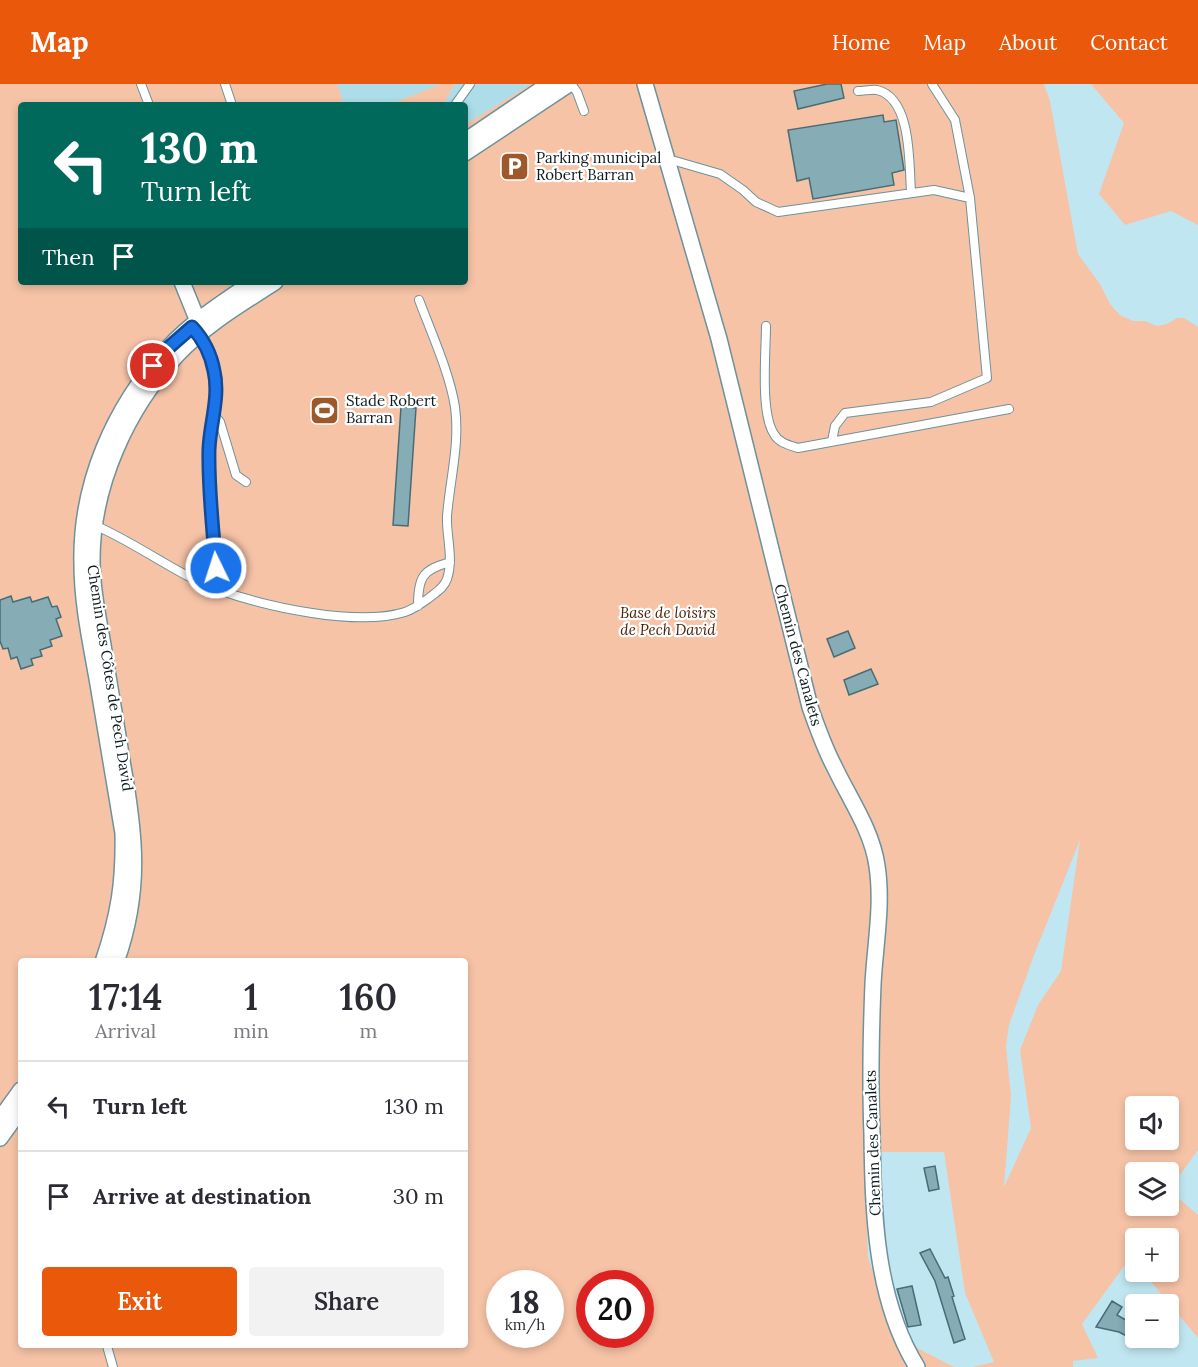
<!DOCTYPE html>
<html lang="en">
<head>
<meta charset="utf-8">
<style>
  :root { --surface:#fff; --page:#f2f2f3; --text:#2b2b33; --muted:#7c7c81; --line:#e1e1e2; --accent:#ea580c }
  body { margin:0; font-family:Lora,serif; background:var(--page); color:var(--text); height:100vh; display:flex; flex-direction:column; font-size:22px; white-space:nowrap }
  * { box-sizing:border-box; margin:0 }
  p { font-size:20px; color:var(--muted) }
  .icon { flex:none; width:33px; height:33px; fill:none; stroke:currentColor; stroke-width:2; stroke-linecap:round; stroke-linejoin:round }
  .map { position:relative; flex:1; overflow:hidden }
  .sheet { position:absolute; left:18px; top:874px; width:450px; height:390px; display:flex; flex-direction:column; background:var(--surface); border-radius:6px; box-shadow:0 3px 9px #0003 }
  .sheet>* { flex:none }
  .banner { position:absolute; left:18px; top:18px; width:450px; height:183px; border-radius:6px; box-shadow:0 3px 9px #0003; background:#00695c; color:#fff; overflow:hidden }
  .buttons { position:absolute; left:1125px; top:1012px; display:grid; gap:12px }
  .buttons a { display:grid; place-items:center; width:54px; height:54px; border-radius:6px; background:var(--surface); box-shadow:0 3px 9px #0003; font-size:30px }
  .speed { position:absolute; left:486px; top:1186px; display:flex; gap:12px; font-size:30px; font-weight:700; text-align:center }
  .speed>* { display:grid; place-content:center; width:78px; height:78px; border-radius:50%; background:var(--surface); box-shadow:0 3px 9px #0003; line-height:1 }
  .speed small { font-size:15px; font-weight:400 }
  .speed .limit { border:9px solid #d22; background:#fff; color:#111 }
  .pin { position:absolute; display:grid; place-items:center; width:51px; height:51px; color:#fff; margin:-26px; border:3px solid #fff; border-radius:50%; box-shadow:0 2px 6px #0007 }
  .me { position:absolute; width:66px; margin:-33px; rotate:356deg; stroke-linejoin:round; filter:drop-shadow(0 0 4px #0008) }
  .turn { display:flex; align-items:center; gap:21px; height:126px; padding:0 24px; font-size:27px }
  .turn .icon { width:78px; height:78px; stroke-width:2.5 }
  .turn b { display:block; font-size:42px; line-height:51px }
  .then { display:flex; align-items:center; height:57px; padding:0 24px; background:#0003; gap:12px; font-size:22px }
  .eta { display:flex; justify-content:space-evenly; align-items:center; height:102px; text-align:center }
  .eta b { font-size:36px; font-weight:600; line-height:42px }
  .action { display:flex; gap:12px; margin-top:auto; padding:12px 24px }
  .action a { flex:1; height:69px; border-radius:6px; background:var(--accent); color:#fff; font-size:24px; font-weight:600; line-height:69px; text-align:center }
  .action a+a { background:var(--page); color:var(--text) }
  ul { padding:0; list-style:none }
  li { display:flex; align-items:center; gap:18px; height:90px; padding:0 24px; border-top:2px solid var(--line) }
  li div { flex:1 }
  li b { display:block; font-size:22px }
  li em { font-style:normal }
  header { display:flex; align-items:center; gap:36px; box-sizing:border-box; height:84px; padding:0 30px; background:var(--accent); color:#fff }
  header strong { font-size:28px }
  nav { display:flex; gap:33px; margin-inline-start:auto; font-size:21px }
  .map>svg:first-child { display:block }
  .built { fill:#acdde9 }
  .green { fill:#f6c3a6; fill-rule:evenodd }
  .building { fill:#86acb5; stroke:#486c75; stroke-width:1.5 }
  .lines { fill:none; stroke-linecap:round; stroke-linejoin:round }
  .lane-casing { stroke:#6d929b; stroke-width:10 }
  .street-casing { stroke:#6d929b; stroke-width:18 }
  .lane { stroke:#fff; stroke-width:8 }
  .street { stroke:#fff; stroke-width:15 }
  .route-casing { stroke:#114b97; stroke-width:15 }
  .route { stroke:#1a73e8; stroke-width:10 }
  .labels { text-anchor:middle; stroke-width:4.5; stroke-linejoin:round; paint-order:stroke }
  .poi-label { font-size:15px; fill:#0c1b1f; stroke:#fff; text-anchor:start }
  .park-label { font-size:15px; font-style:italic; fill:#4a2207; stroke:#fff }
  .street-label { font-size:15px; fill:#0c1b1f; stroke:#fff }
</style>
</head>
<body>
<header>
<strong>Map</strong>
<nav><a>Home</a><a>Map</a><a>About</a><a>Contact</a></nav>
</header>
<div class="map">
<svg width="1198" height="1283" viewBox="0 0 1198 1283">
  <rect width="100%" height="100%" fill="#c0e7f1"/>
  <path class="built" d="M337 0H441L389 21H344Z
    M455 0H531L465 41V21H443Z"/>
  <path class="green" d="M0 0H337L344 21H21V198H465V41L531 0H1044L1050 17 1078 170 1100 200 1110 220 1120 231 1133 237H1145L1157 242 1167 240 1177 234H1184L1198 243V1066L1169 1106 1198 1131V1254L1143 1188H1168V1155H1136L1135 1179 1130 1174 1082 1240 1098 1274 1073 1277V1283H973L994 1278 965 1209 944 1068H864L868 1173 889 1239 919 1265 954 1283H0ZM1080 756 1061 887 1038 921 1020 966 1031 1044 1004 1103 1011 1013 1006 962 1009 941 1034 871ZM21 878H465V1262H21ZM1136 1023H1168V1056H1136ZM1136 1089H1168V1122H1136ZM500 1200H550V1251H500ZM590 1200H640V1251H590Z
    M441 0H455L443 21H389Z
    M1091 0H1198V141L1171 127 1125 141 1099 110 1124 39Z"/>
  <path class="building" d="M827 0H841L844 14 798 25 794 7Z
    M883 31 884 38 896 36 904 86 892 89 894 101 813 115 809 94 797 97 788 46Z
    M401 323 416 324 408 442 393 441Z
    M11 512 13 518 30 513 32 518 48 513 52 523 57 522 61 533 56 535 62 552 50 556 52 562 40 566 42 572 31 575 33 581 21 585 17 573 11 575 8 564 3 565 0 557V516Z
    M848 547 855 564 834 573 827 555Z
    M871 585 878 600 849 611 844 596Z
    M935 1082 939 1105 929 1107 924 1084Z
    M930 1165 945 1194 948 1193 954 1212 952 1213 965 1255 954 1259 935 1197 920 1169Z
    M912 1202 921 1241 908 1243 897 1205Z
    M1112 1217 1122 1223 1117 1231 1136 1242V1257L1119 1248 1096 1243Z"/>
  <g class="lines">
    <defs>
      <path id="lane" d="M141 0 149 21
        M225 0 232 21
        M571 0 577 8 584 27
        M858 7C864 7 872 5 877 6 912 14 909 80 911 108
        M455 21 470 0
        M667 78 675 77 720 90 743 106 756 118 778 128 934 106 970 114
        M766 242C766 268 760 329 774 350 779 359 789 361 798 364L1009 325
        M199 250 206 262 215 289 216 307 209 365 217 505
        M213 329 220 338 236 391 246 398
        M832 357 835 342 845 329 931 318 987 294 970 114 955 36 932 0
        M94 441C137 459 175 490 219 506 267 523 357 543 405 528 414 525 422 519 429 514 436 508 444 504 447 495 454 474 446 452 447 432 450 395 460 360 455 323 450 290 431 248 419 216
        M418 522C418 492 423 486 450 478
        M107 1262 113 1283"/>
      <path id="street" d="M645 0 719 255 810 623C817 643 824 663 834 682 849 714 872 746 877 782 883 821 875 861 873 900 871 950 870 1000 872 1050 873 1128 875 1215 917 1283
        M465 57 549 0
        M465 69 569 0
        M182 198 201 245
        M103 878C119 831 124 798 123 749 115 701 107 653 99 606 92 564 82 522 82 480 80 400 114 323 167 265 192 238 223 218 253 198
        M116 878C142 806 135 749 122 677 116 638 109 600 103 561 98 533 92 504 92 476 92 401 127 325 177 271 205 241 241 220 275 198
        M0 1035 21 1006
        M0 1054 21 1025"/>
    </defs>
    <use href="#lane" class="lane-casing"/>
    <use href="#street" class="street-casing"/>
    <use href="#lane" class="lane"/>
    <use href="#street" class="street"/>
  </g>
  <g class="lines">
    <defs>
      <path id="route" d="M153 282 168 264 192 243C204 256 211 270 214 287 220 312 210 340 209 365 208 404 213 445 216 484"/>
    </defs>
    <use href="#route" class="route-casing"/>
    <use href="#route" class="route"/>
  </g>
  <defs>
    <symbol id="parking-square" viewBox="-11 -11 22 22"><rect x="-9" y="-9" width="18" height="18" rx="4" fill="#9d582c" stroke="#fff"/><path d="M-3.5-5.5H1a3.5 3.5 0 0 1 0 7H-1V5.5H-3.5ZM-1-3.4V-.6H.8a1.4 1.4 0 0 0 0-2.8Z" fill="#fff"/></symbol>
    <symbol id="stadium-square" viewBox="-11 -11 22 22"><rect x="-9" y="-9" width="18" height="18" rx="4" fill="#9d582c" stroke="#fff"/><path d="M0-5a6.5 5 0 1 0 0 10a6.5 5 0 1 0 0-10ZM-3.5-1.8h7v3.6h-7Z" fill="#fff"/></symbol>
  </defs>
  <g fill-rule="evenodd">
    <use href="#parking-square" x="498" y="66" width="33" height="33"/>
    <use href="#stadium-square" x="308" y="310" width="33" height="33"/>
  </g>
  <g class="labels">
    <g class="poi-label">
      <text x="536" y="79">Parking municipal<tspan x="536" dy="17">Robert Barran</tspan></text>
      <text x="346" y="322">Stade Robert<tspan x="346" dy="17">Barran</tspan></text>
    </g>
    <g class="park-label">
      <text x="668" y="534">Base de loisirs<tspan x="668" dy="17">de Pech David</tspan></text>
    </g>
    <g class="street-label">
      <text transform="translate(798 571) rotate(75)" y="5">Chemin des Canalets</text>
      <text transform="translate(110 594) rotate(81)" y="5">Chemin des Côtes de Pech David</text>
      <text transform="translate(873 1059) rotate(-92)" y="5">Chemin des Canalets</text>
    </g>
  </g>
</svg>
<div class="buttons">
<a><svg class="icon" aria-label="sound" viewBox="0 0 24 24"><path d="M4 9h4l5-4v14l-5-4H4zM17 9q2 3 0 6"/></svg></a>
<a><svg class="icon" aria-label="layers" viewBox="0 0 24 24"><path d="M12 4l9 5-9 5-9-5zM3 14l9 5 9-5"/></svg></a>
<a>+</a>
<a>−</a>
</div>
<div class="speed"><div>18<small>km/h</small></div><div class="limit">20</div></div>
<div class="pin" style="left:153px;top:282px;background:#d93025"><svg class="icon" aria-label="arrive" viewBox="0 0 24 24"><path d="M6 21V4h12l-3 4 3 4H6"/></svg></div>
<svg class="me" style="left:216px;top:484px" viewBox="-20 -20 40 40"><circle r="17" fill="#1a73e8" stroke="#fff" stroke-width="3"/><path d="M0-11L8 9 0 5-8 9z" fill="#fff"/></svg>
<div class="banner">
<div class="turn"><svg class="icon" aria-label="left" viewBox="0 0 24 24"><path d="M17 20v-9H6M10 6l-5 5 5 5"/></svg><div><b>130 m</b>Turn left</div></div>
<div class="then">Then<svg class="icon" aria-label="arrive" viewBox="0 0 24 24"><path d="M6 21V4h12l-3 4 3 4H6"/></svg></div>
</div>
<section class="sheet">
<div class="eta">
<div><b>17:14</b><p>Arrival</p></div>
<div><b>1</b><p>min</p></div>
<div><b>160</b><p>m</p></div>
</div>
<ul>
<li><svg class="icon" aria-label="left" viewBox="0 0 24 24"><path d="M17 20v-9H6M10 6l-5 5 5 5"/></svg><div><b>Turn left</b></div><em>130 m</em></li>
<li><svg class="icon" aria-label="arrive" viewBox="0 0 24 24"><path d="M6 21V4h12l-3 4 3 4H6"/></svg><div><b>Arrive at destination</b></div><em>30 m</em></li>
</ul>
<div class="action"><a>Exit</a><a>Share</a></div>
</section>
</div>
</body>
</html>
